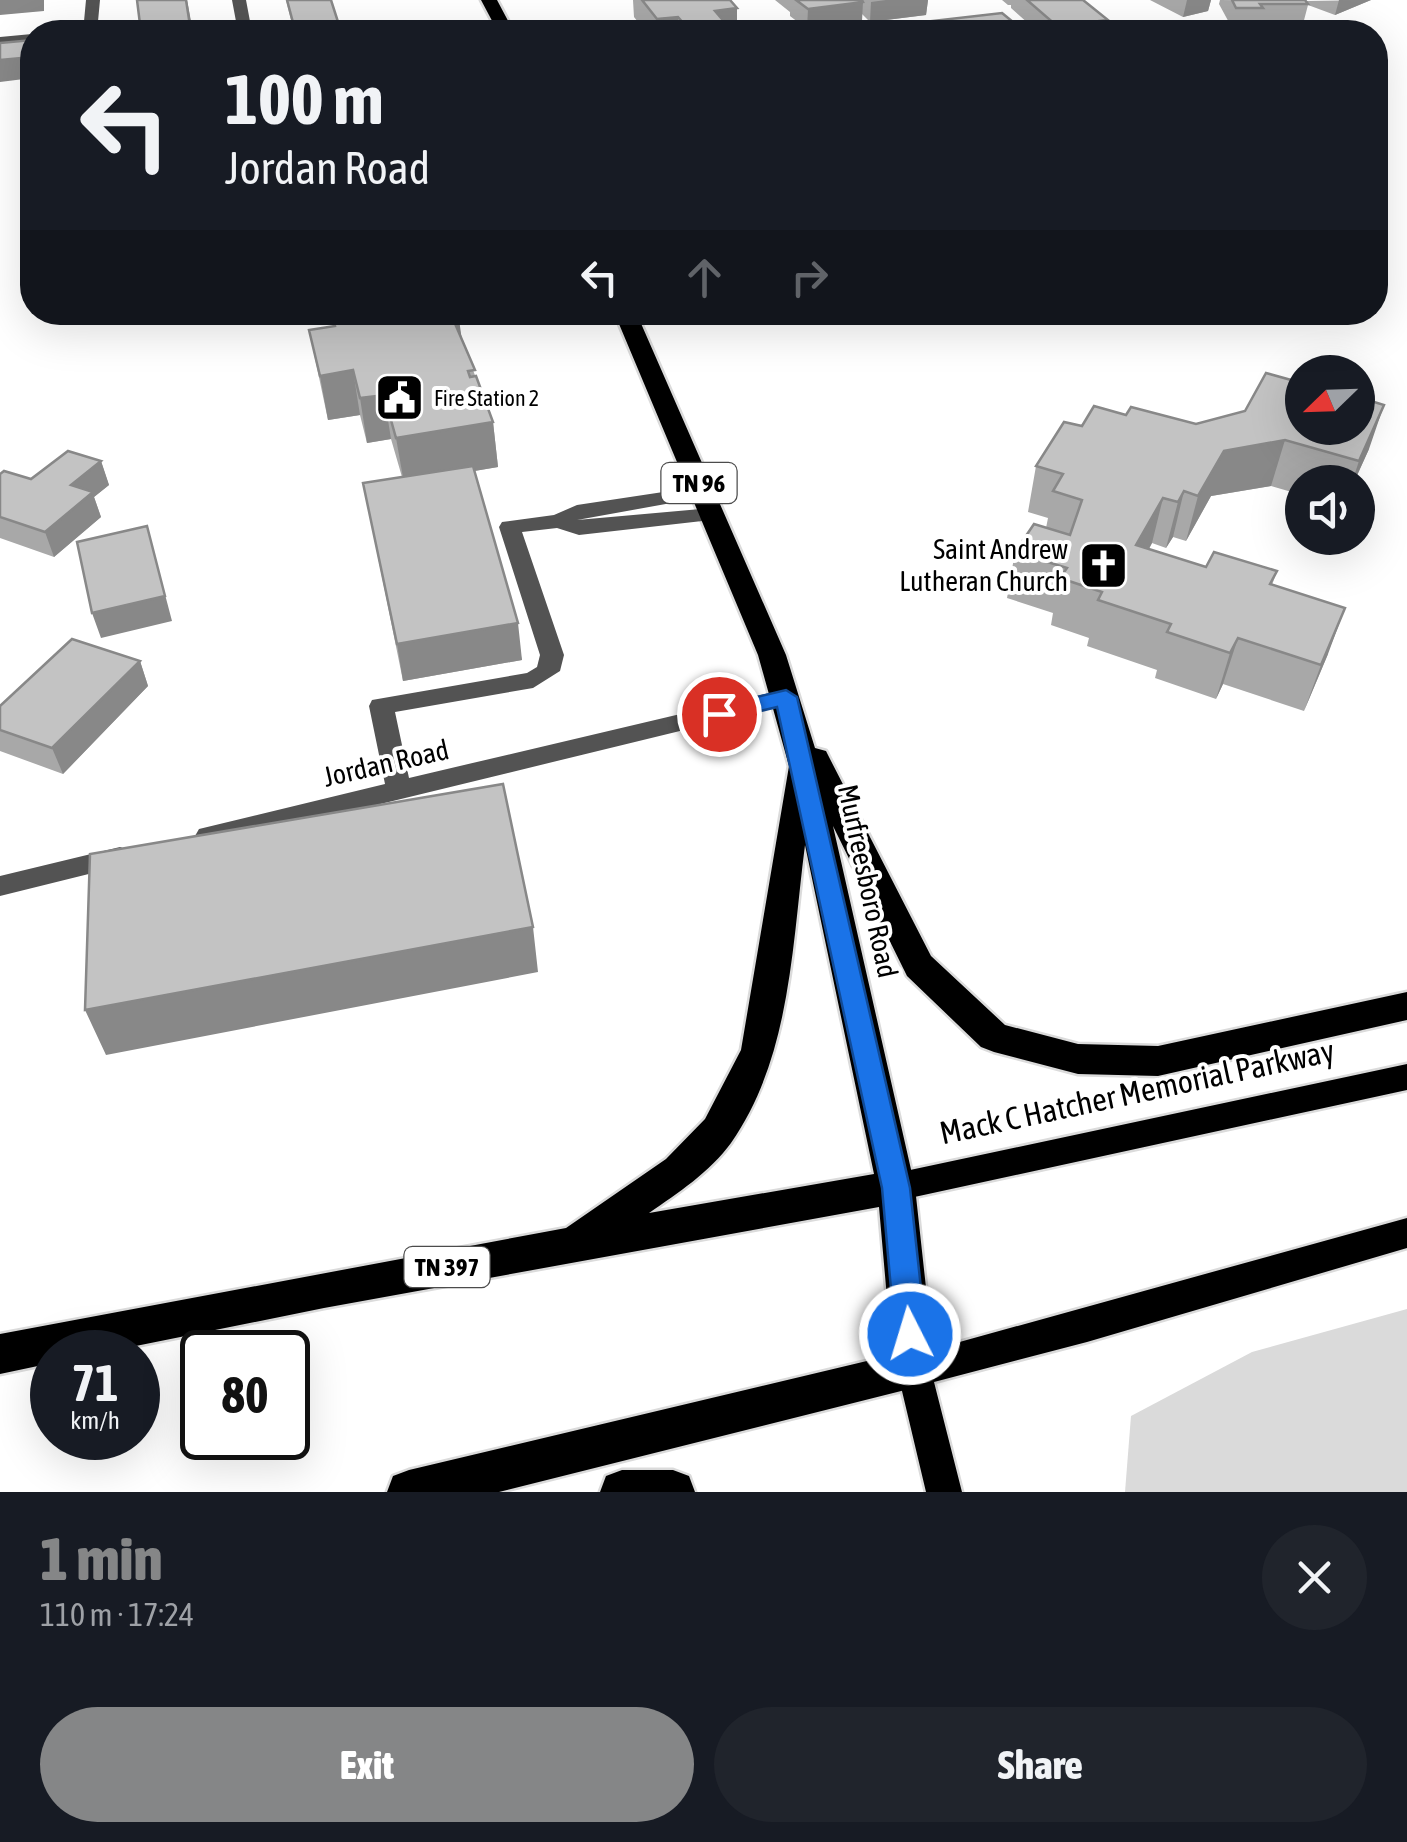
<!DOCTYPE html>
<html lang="en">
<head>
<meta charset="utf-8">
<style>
  :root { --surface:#171b24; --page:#20242c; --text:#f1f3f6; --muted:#9ea1a6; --accent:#858687 }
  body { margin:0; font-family:"Asap Condensed",sans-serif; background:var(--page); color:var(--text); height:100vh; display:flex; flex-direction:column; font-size:38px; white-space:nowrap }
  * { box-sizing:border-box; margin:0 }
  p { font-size:32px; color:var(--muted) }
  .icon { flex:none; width:55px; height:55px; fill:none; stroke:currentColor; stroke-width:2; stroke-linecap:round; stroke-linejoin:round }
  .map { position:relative; height:1492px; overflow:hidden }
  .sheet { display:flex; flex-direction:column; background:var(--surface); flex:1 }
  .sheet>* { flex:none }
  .banner { position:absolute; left:20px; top:20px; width:1368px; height:305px; border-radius:40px; box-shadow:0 10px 40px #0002; background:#171b24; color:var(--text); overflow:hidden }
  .needle { width:65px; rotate:247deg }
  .tools { position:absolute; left:1285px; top:355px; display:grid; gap:20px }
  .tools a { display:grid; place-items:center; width:90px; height:90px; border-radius:50%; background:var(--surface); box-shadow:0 10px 40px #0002; font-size:50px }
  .speed { position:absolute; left:30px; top:1330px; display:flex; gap:20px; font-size:50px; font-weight:700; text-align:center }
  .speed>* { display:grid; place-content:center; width:130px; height:130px; border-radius:50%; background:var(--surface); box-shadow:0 10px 40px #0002; line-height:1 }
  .speed small { font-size:25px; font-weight:400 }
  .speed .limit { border:5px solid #111; border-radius:15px; background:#fff; color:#111 }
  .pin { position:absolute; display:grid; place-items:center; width:85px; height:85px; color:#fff; margin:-42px; border:5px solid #fff; border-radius:50%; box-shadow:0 2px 10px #0007 }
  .me { position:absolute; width:110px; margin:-55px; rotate:355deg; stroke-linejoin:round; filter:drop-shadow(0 0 8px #0008) }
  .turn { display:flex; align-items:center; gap:35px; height:210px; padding:0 40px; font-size:45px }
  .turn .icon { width:130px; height:130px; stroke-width:2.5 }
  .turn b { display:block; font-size:70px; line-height:85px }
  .lanes { display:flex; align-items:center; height:95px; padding:0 40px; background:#0003; justify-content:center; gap:50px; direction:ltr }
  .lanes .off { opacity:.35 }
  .round { display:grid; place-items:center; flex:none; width:105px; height:105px; border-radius:52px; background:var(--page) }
  .headline { display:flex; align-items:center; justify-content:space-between; height:170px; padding:0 40px }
  h1 { font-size:60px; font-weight:800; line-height:75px; color:var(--accent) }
  .action { display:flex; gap:20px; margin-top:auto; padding:20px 40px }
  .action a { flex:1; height:115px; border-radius:60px; background:var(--accent); color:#fff; font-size:40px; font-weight:800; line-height:115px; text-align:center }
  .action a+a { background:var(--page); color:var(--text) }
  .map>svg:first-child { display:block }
  .green { fill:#dadada }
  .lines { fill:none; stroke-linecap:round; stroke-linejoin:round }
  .major-casing { stroke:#dbdbdb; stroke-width:5 }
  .highway-casing { stroke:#dbdbdb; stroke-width:5 }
  .minor { fill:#535353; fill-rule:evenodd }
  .major { fill:#000; fill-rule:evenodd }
  .highway { fill:#000; fill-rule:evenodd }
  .wall { fill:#a8a8a8 }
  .shaded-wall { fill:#888 }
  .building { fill:#c3c3c3; stroke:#888; stroke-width:2.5 }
  .route { fill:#1a73e8; stroke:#114b97; stroke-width:2.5 }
  .labels { text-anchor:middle; stroke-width:8; stroke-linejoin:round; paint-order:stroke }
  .far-poi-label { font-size:22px; fill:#000; stroke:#fff; text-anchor:start }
  .shield { fill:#fff; stroke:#4c4c4c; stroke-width:2.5 }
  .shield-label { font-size:25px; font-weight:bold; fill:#000 }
  .poi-label { font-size:28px; fill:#000; stroke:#fff; text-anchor:end }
  .street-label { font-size:28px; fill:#000; stroke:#fff }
  .near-street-label { font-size:32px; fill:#000; stroke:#fff }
</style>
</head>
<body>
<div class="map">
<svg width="1407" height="1492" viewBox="0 0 1407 1492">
  <rect width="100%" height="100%" fill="#fff"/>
  <path class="green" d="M1407 1309V1492H1125L1131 1416 1252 1352Z"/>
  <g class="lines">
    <defs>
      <path id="major" d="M1407 1064V1090L896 1201 885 1197 880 1187 885 1177 896 1173Z
        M1407 1218V1248L1087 1342 934 1382 962 1492H926L897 1370 902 1358Z"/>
      <path id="highway" d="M481 0H497L514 32H498Z
        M614 312H636L786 655 815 748 826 751 830 759 931 956 1005 1025 1078 1044 1158 1046 1407 992V1020L1158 1076 1078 1074 994 1052 981 1047 907 976 833 826 915 1187 935 1370 929 1384 499 1492H387L393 1476 409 1470 892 1355 879 1207 324 1308 106 1352H52V1363L0 1374V1334L566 1228 666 1159 705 1119 741 1050 789 766 758 655ZM805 845 874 1174 649 1213C678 1193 710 1172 731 1143 791 1057 792 945 805 845Z
        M622 1470H673L689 1476 695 1492H600L606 1476Z"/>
    </defs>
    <use href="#major" class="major-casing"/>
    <use href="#highway" class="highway-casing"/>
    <path class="minor" d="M86 0H100L97 32H83Z
      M232 0H246L252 32H238Z
      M32 34V42L0 45V37Z
      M703 486 710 488V496L577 520 712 508 720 509 723 514 720 519 579 535 557 528 522 532 564 655 560 671 533 688 395 712 409 778 786 689 795 691 798 697 795 703 208 846 199 843 195 836 199 829 385 784 369 706 372 700 527 673 537 667 540 655 499 527 502 522 554 515 577 505Z
      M120 847 129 850 133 857 129 864 0 896V876Z"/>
    <use href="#major" class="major"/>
    <use href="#highway" class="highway"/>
  </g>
  <path class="wall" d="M286 0H331L340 32H294Z
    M633 0H730L737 8V32H646L634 17Z
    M775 0H928L926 15 870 22 862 14V21L807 29 790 16V12Z
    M1002 0H1083L1108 20 1106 32H1038L1011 8V5H1008Z
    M1150 0H1211L1208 11 1183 17Z
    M1220 0 1306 1 1371 0 1335 15 1308 5 1303 24H1259L1258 28H1232L1219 4Z
    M330 312H458L461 339 493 422 498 467 474 471 522 660 403 681 363 483 402 477 391 439 367 443 360 415 328 420 309 330 333 326Z
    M1126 415 1369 449 1354 482H1302V495L1271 486 1211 496 1186 541 1173 537 1166 548 1152 543 1149 549 1206 567 1277 571 1272 585 1328 654 1304 711 1223 684 1216 699 1155 678 1157 670 1087 646 1089 638 1051 625 1053 613 1007 598 1015 552 1046 528 1048 518 1028 512 1036 466 1082 426Z
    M101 461 109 485 94 497 101 517 54 557 0 538V474L31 479Z
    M140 661 148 686 63 774 0 751V706Z"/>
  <path class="shaded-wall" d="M0 0H44V11L0 15Z
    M186 0H187L193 32H187Z
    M886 0H928L926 15 870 22 871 2Z
    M1187 0H1211L1208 11 1183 17Z
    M1339 0H1371L1335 15Z
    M863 2 862 21 807 29 808 9Z
    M737 8V32H715V11Z
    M678 17V32H657V19Z
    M1108 20 1106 32H1056L1057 26Z
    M339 25 340 32H296L295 30Z
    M32 57V78L0 82V60Z
    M449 312H458L463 348Z
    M353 370 360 415 328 420 320 376Z
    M384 395 391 439 367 443 360 398Z
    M1384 405 1369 449 1354 482H1352L1359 461Z
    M493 422 498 467 404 483 396 438Z
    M1285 440 1271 486 1211 496 1186 541 1198 496 1224 451Z
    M101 461 109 485 94 497 101 517 54 557 45 532 71 485Z
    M1184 491 1173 537 1166 548 1178 502Z
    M1163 498 1152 543 1125 591 1136 545Z
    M147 526 172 621 101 638 92 613Z
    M1345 608 1328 654 1304 711 1321 665Z
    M518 623 522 660 403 681 397 644Z
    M1238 638 1223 684 1216 699 1230 653Z
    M140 661 148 686 63 774 52 748Z
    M533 927 538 972 106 1055 85 1010Z"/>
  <path class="building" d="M137 0H186L191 32H141Z
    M287 0H331L339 25 295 30Z
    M642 0H730L737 8 715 11 733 32H691L678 17 657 19Z
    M796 0H862L863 2 808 9Z
    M1027 0H1083L1108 20 1057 26Z
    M1232 0H1305L1308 4H1260L1263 8H1236Z
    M1002 13 1025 32H876L872 28Z
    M32 40V57L0 60V43Z
    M332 312H450L475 370 468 371 470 377 476 376 493 422 396 438 384 395 360 398 353 370 320 376 309 330 335 326Z
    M1266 373 1302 383V428H1358V397L1384 405 1359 461 1285 440 1224 451 1198 496 1184 491 1178 502 1163 498 1136 545 1206 567 1214 552 1277 571 1270 584 1345 608 1321 665 1238 638 1230 653 1167 632 1171 624 1098 600 1102 592 1060 578 1067 568 1015 552 1034 524 1070 535 1082 500 1053 491 1063 474 1036 466 1064 422 1082 426 1094 406 1126 415 1131 407 1196 424 1245 411Z
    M68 451 101 461 71 485 93 492 45 532 0 517V474L4 471 31 479Z
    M473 466 518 623 397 644 363 483Z
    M147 526 165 596 92 613 77 542Z
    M72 639 140 661 52 748 0 730V706Z
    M503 784 533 927 85 1010 90 854Z"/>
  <path class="route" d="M786 690 797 697 910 1188 926 1334 921 1344 910 1348 899 1344 895 1334 882 1188 777 707 719 721 708 714 711 708Z"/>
  <defs>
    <symbol id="civic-square" viewBox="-11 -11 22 22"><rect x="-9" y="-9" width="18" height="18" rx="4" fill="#000" stroke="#fff"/><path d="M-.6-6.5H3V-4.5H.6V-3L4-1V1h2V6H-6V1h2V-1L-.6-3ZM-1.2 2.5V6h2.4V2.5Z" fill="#fff"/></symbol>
    <symbol id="church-square" viewBox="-11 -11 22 22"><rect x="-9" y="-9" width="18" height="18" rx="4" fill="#000" stroke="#fff"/><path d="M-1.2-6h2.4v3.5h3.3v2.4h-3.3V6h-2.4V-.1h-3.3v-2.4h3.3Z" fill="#fff"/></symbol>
  </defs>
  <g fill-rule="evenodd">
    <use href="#civic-square" x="372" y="370" width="55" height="55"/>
    <use href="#church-square" x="1076" y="538" width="55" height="55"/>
  </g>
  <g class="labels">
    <g class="far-poi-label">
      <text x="434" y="406">Fire Station 2</text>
    </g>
    <g class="shield">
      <rect x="661.5" y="463" width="75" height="40" rx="8"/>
      <rect x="404.5" y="1247" width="85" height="40" rx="8"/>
    </g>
    <g class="shield-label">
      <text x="699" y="492">TN 96</text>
      <text x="447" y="1276">TN 397</text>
    </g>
    <g class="poi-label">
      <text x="1068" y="559">Saint Andrew<tspan x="1068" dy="32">Lutheran Church</tspan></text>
    </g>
    <g class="street-label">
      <text transform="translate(386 763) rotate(-13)" y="10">Jordan Road</text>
      <text transform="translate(868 881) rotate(78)" y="10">Murfreesboro Road</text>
    </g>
    <g class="near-street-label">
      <text transform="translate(1137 1092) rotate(-12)" y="11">Mack C Hatcher Memorial Parkway</text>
    </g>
  </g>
</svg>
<div class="tools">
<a><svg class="needle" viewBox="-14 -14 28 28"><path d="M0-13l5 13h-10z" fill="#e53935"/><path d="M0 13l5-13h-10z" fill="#9ea1a6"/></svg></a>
<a><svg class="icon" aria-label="sound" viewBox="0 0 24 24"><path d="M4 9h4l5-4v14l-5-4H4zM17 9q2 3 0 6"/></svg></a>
</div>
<div class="speed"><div>71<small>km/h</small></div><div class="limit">80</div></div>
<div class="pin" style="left:719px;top:714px;background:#d93025"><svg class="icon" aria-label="arrive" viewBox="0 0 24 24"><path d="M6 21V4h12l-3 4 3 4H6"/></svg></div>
<svg class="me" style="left:910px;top:1334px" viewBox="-20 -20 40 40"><circle r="17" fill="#1a73e8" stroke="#fff" stroke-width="3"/><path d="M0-11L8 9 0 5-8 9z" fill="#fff"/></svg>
<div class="banner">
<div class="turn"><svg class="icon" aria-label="left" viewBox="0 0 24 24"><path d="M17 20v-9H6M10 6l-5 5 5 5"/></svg><div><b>100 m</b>Jordan Road</div></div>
<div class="lanes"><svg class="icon" aria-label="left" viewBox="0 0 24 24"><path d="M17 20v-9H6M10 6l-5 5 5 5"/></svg><svg class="icon off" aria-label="ahead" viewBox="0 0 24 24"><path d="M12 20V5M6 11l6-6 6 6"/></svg><svg class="icon off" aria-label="right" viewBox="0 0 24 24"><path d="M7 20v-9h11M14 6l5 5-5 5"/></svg></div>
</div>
</div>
<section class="sheet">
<div class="headline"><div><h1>1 min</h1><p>110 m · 17:24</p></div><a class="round"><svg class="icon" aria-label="close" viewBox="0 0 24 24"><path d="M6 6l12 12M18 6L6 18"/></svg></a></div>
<div class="action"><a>Exit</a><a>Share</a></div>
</section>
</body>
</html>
